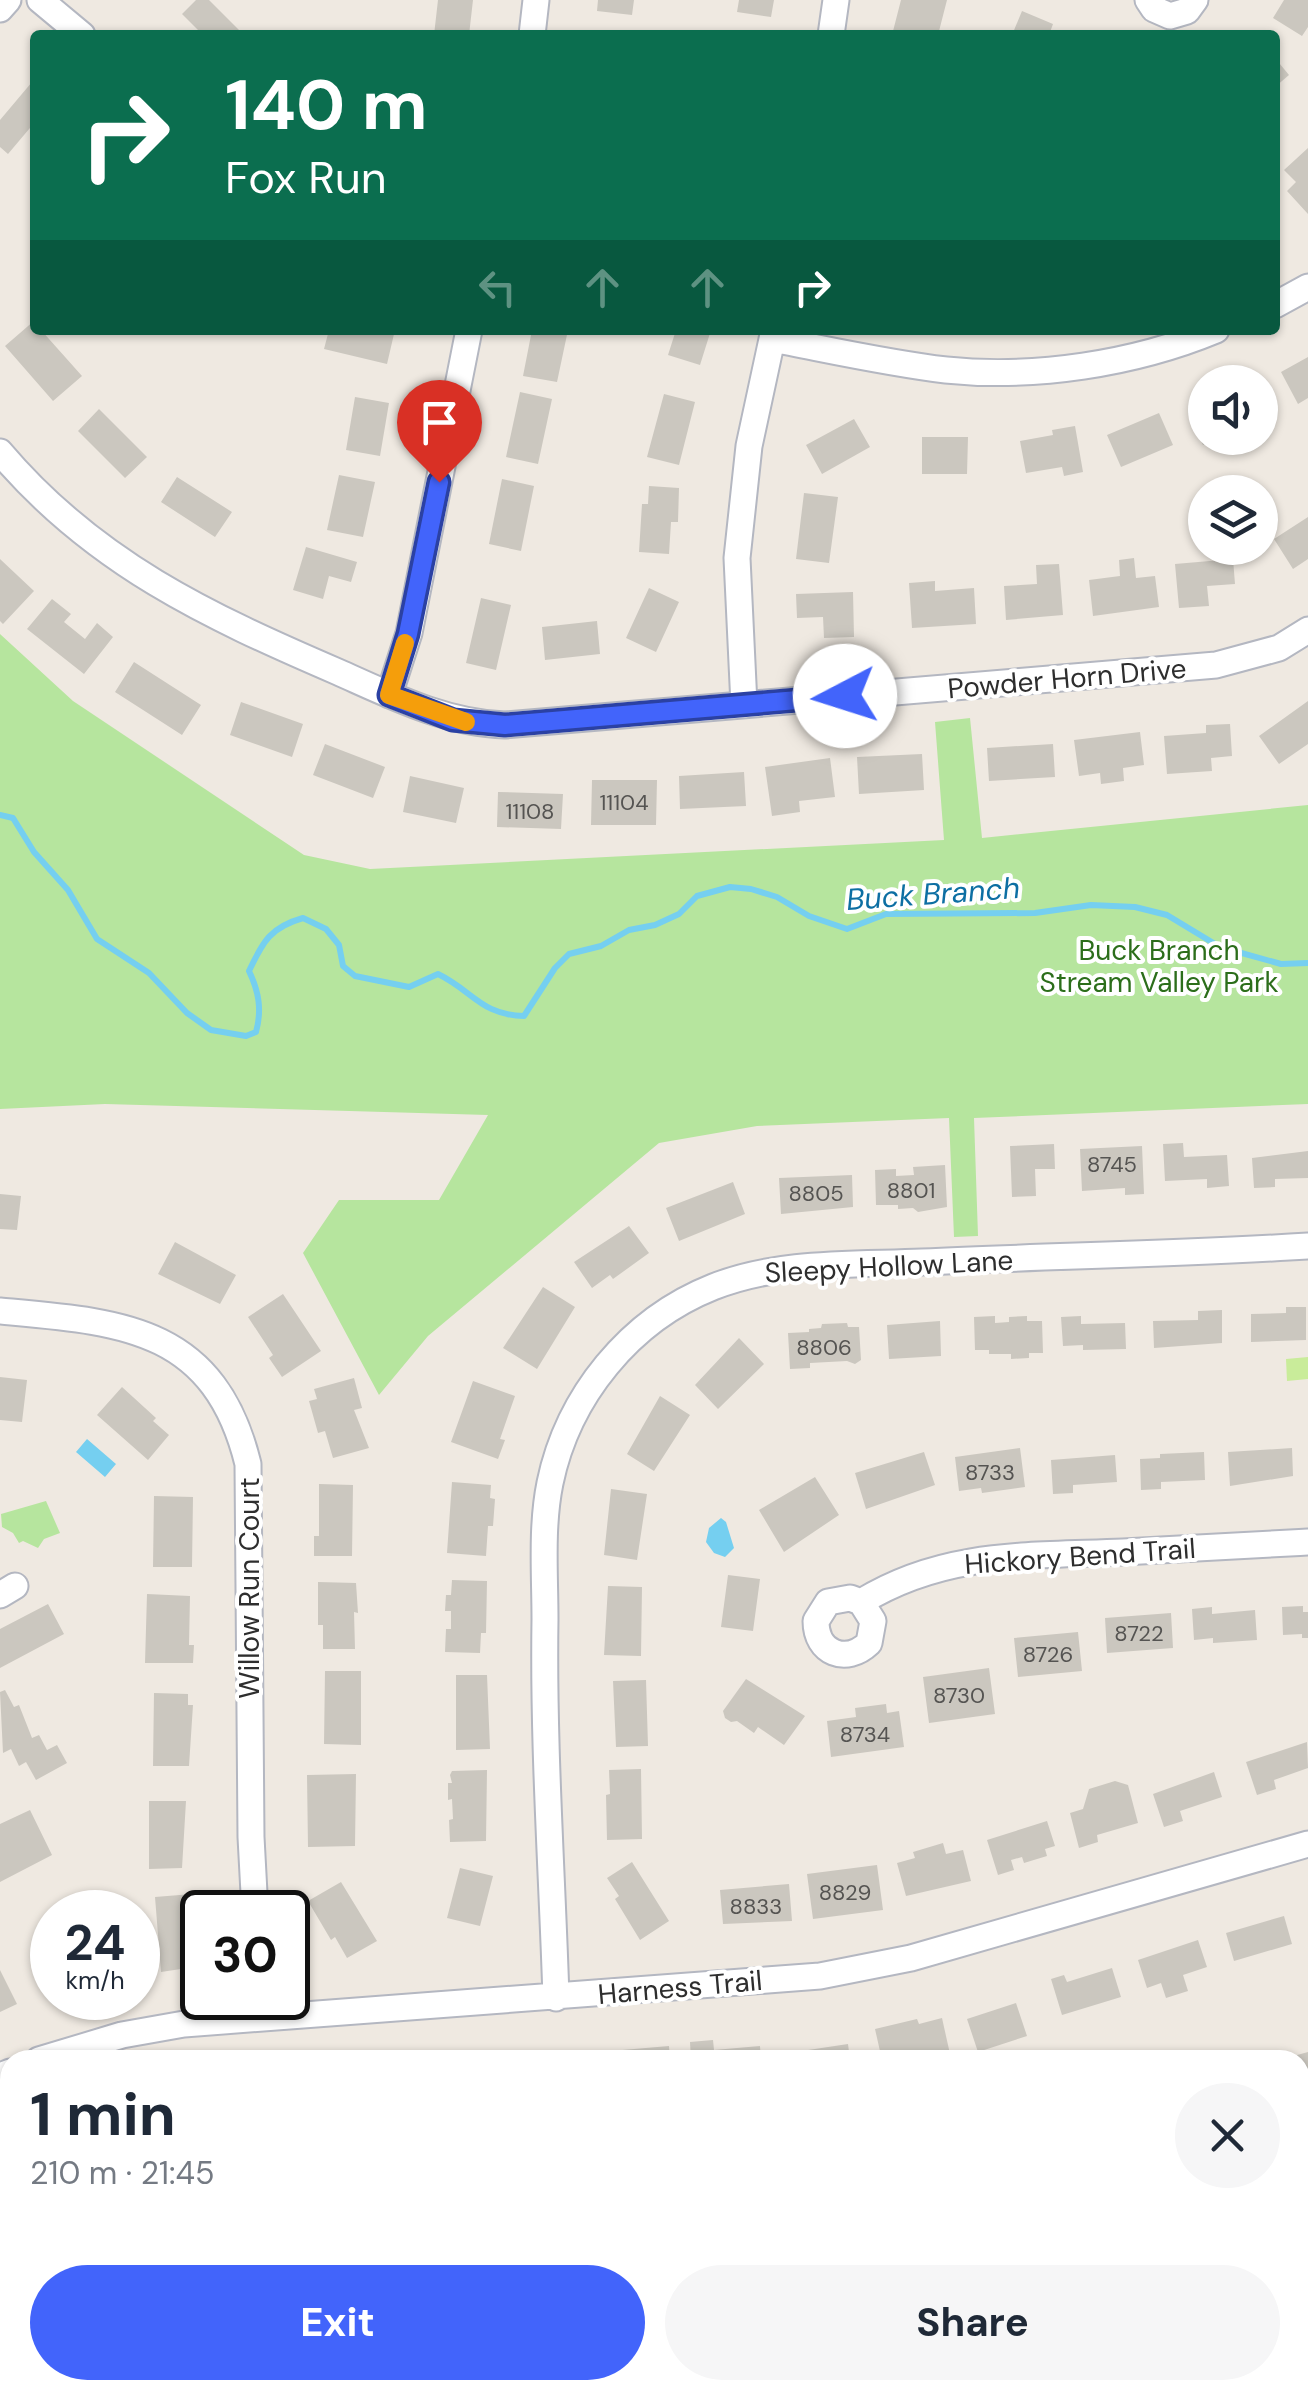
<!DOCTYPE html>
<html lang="en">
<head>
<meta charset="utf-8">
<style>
  :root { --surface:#fff; --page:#f6f6f7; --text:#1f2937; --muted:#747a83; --accent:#4264fb }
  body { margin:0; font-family:"DM Sans",sans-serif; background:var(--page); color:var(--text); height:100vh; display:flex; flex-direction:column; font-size:38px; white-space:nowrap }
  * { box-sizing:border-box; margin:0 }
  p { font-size:32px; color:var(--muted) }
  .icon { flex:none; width:55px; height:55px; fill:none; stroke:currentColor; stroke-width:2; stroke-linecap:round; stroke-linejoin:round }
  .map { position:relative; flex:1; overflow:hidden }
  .side { position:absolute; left:0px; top:2050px; width:1310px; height:350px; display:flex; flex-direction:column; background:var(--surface); border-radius:30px 30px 0 0; box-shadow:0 2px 8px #0004 }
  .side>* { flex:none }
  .guide { position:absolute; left:30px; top:30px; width:1250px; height:305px; border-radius:10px; box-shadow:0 2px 8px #0004; background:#0b6e4f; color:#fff; overflow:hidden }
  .fabs { position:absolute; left:1188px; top:365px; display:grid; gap:20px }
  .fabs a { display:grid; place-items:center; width:90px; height:90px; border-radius:50%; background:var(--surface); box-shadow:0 2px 8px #0004; font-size:50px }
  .speed { position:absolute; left:30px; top:1890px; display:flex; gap:20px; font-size:50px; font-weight:700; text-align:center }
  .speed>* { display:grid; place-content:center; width:130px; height:130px; border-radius:50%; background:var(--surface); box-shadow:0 2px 8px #0004; line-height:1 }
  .speed small { font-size:25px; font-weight:400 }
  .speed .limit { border:5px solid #111; border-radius:15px; background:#fff; color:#111 }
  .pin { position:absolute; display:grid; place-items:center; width:85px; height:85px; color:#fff; margin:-102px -42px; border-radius:50% 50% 50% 0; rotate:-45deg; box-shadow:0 0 10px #0007 }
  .pin .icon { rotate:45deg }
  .me { position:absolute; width:110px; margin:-55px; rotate:265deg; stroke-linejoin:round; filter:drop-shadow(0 0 8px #0008) }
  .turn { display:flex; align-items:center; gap:35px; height:210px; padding:0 30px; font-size:45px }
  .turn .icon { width:130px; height:130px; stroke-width:2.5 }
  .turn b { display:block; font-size:70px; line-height:85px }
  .lanes { display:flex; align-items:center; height:95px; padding:0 30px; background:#0003; justify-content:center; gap:50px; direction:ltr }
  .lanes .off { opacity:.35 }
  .round { display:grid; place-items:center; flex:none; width:105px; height:105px; border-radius:52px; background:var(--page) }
  .summary { display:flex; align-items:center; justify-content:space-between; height:170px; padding:0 30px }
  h1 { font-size:60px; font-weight:700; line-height:75px }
  .action { display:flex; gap:20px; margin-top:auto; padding:20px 30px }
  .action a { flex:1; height:115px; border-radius:60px; background:var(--accent); color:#fff; font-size:40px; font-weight:700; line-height:115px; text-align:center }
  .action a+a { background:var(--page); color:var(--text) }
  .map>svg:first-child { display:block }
  .green { fill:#b6e59e }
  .pitch { fill:#c9ec9a }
  .water { fill:#75cff0 }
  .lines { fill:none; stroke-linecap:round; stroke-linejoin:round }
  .stream { stroke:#75cff0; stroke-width:6 }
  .building { fill:#cbc7bf }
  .minor-casing { stroke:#b4b7c1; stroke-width:29 }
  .minor { stroke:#fff; stroke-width:25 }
  .route-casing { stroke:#2b41a3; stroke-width:25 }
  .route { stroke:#4264fb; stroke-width:18 }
  .slow { stroke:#f59e0b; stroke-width:18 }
  .labels { text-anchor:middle; stroke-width:8; stroke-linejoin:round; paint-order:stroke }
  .number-label { font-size:22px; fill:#555452 }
  .street-label { font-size:28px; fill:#2e2e2e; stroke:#fff }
  .park-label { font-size:28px; fill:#2c6e1b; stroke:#fff }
  .water-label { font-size:30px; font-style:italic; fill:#0d6fa3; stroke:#fff }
</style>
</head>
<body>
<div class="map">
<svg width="1308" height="2400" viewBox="0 0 1308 2400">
  <rect width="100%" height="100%" fill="#efe9e1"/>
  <path class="green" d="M0 634 73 701 304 855 370 869 944 840 935 722 970 718 982 838 1308 805V1104L974 1118 978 1236 954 1237 949 1118 757 1126 659 1143 428 1336 379 1395 303 1253 339 1200H439L488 1115 105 1104 0 1109Z
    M46 1501 60 1533 44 1539 38 1548 23 1541 19 1543 13 1533 2 1527 1 1514Z"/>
  <path class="pitch" d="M1308 1357V1379L1287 1381 1286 1359Z"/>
  <path class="water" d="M87 1439 116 1464 105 1477 76 1452Z
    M721 1518 726 1522 734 1548 725 1557 714 1553 706 1542 709 1528Z"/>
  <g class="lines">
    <path class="stream" d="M0 815 13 818 34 852 68 890 97 939 149 973 187 1013 211 1030 246 1036 256 1032C262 1010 259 992 249 971 263 941 271 927 303 918L326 929 339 945 343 966 355 976 409 987 438 974C473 991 481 1015 524 1016L555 968 569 954 601 946 629 930 655 925 679 914 697 896 730 887 751 889 777 897 809 916 847 929 886 914 1035 913 1091 905 1135 907 1167 915 1220 947 1281 964 1308 963"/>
  </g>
  <path class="building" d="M196 0H209L244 35H203L182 14Z
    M438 0H473L469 35H434Z
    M598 0H634L632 15 597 11Z
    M739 0H774L771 17 737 12Z
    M901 0H947L938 35H892Z
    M1284 0H1308V27L1302 36 1273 18Z
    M1022 11 1053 24 1049 35H1012Z
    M1275 58 1289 75 1275 87Z
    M32 82 35 122 8 154 0 147V120Z
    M1308 148V214L1287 191 1296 182 1284 170Z
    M35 320V330H41L82 376 53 401 5 346Z
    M329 330H376L394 334 387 364 324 349Z
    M532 330H568L557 382 523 376Z
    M676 330H711L700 365 668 355Z
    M1308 357V398L1298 404 1281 372Z
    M520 392 552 399 538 464 506 457Z
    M664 394 695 402 679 465 647 457Z
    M355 397 389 403 380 456 346 450Z
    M1205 405V438H1219L1203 445 1188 413Z
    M99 409 147 457 125 478 78 431Z
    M1159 413 1173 445 1121 467 1107 435Z
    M854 419 870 447 822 474 806 445Z
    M1075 426 1083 472 1064 476 1062 467 1026 473 1020 441 1053 435 1052 430Z
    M922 437H968L967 474H922Z
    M339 475 375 482 363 537 327 530Z
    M177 477 232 512 215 537 161 502Z
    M502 479 534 486 521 551 489 544Z
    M649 486 679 488 678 522H671L669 554 639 552 642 504H648Z
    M804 493 838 497 829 563 796 559Z
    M1308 517V559L1293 569 1274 539Z
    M306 547 357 562 351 582 329 576 323 599 293 590Z
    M1134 558 1136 578 1155 576 1159 607 1093 616 1089 580 1120 576 1119 560Z
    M0 559 34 591 3 624 0 621Z
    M1233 559 1235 584 1207 586 1209 606 1179 608 1175 564Z
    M1059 564 1063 615 1006 620 1004 586 1037 584 1036 565Z
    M935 581V591L974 588 976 624 912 628 909 583Z
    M649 588 679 602 656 652 626 638Z
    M853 592 854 637 824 638 823 617 797 618 796 594Z
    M481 598 511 605 496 670 466 663Z
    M52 599 71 614 64 622 85 639 97 623 113 637 84 674 27 629Z
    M597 621 600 654 545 660 542 627Z
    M134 662 201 705 182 735 115 692Z
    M1308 701V744L1279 764 1259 736Z
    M241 702 303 724 292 757 230 735Z
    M1230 724 1232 756 1211 758 1212 771 1167 774 1164 736 1206 733V725Z
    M1140 732 1144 765 1123 768 1124 781 1101 784 1100 773 1079 776 1074 740Z
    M325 744 385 767 373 798 313 775Z
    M1053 744 1055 777 989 781 987 748Z
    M922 754 924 790 859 794 857 757Z
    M830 758 835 797 799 801 800 812 772 816 765 767Z
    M744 772 746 806 680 809 679 776Z
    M410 776 464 788 456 823 403 812Z
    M592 780H657L656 825H591Z
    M498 792 563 794 561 829 497 827Z
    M1183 1143 1184 1157 1227 1155 1229 1186 1207 1188V1179L1165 1181 1163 1144Z
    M1054 1144 1055 1169H1035L1036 1196 1012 1197 1010 1146Z
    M1142 1146 1144 1194 1125 1195V1188L1082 1191 1080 1149Z
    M1308 1151V1178L1275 1179V1187L1254 1188 1252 1158Z
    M945 1165 947 1207 918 1212 913 1208 898 1209V1205H876L875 1170 896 1169V1176L914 1175 913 1167Z
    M852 1175 853 1207 781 1214 779 1178Z
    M733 1182 745 1214 679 1241 666 1208Z
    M0 1194 21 1196 17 1230 0 1229Z
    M629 1226 649 1253 613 1279 610 1275 592 1288 574 1262Z
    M175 1242 236 1275 220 1304 158 1274Z
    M543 1287 575 1307 537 1369 503 1348Z
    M283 1294 321 1351 282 1377 269 1358 273 1355 248 1317Z
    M1286 1307H1306V1340L1251 1342V1314L1286 1313Z
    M1222 1310V1343L1154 1348 1153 1321 1198 1320V1311Z
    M995 1316V1323L1009 1322V1317L1027 1316V1321H1042L1043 1353H1029V1358L1011 1359V1354H989V1350H975L974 1317Z
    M1081 1316V1324L1125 1323 1126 1349 1083 1350V1345L1063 1346 1061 1317Z
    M940 1321 941 1356 889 1359 887 1325Z
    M847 1323 848 1327H859L861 1360 855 1364 847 1361 810 1363V1368L790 1369 788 1333 809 1332V1329L821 1328 822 1324Z
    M739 1338 764 1364 718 1409 695 1385Z
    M0 1377 27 1380 22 1422 0 1420Z
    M354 1378 362 1408 354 1410 369 1448 333 1458 325 1431 318 1433 309 1401 317 1399 314 1389Z
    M473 1381 515 1396 500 1439 505 1440 498 1459 451 1442Z
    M122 1387 156 1418 153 1421 169 1435 148 1460 97 1415Z
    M660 1396 690 1415 654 1471 627 1454Z
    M1020 1448 1025 1487 982 1493 981 1488 959 1491 955 1457Z
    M1292 1448 1293 1476 1230 1486 1228 1452Z
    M924 1452 935 1485 866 1509 855 1473Z
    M1204 1452 1205 1480 1161 1482V1489L1141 1490 1140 1459 1160 1458V1454Z
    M1115 1455 1117 1482 1073 1485V1493L1053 1494 1051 1460Z
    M815 1477 839 1515 784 1552 759 1510Z
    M452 1482 491 1485 490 1498 495 1499 493 1526H488L486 1556 447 1553Z
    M319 1484 353 1485 352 1556H314V1536H319Z
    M611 1489 647 1494 637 1560 604 1555Z
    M154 1496 193 1497 192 1567H153Z
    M728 1575 760 1579 753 1631 721 1627Z
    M452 1580 487 1581 486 1633H481L480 1653 445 1652 446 1629H451V1611H445L446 1595H451Z
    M318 1582 356 1583 358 1613 354 1612 355 1649H323V1625H318Z
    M608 1586 642 1587 641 1656 604 1655Z
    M147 1594 190 1596 189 1645H194L193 1663H145Z
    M48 1604 64 1634 0 1668V1629Z
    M1303 1606V1612H1308V1638H1302V1634L1283 1635 1282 1607Z
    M1212 1607V1614L1255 1610 1257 1640 1213 1643V1638L1194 1640 1192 1609Z
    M1171 1613 1173 1648 1107 1653 1105 1618Z
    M1078 1632 1082 1671 1018 1677 1014 1638Z
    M989 1668 995 1714 929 1723 923 1677Z
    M325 1671H361V1745L324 1744Z
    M456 1675H487L490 1749 456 1750Z
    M746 1679 805 1716 784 1745 758 1727 754 1733 737 1721 731 1722 725 1718 723 1711Z
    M646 1680 648 1746 616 1747 613 1681Z
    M5 1690 14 1707 19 1705 32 1738 39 1735 47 1750 57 1745 67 1763 36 1780 26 1762 19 1766 11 1749 3 1753 0 1692Z
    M154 1693 188 1694V1705H193L189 1766H153Z
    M886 1704 887 1713 899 1711 904 1747 831 1757 827 1721 856 1717 855 1708Z
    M1307 1742 1308 1768 1274 1780 1276 1789 1257 1795 1246 1762Z
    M641 1769 642 1839 607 1840 606 1795 610 1794 609 1770Z
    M487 1770 486 1841 450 1842 449 1820 453 1819 452 1799 448 1800V1783H452L450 1775 452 1771Z
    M1214 1772 1222 1797 1180 1811 1183 1821 1164 1827 1153 1794Z
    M356 1774 355 1846 308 1847 307 1775Z
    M1115 1781 1128 1785 1138 1823 1097 1835 1098 1842 1079 1848 1070 1813 1083 1809 1089 1789Z
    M149 1801H186L182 1868 149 1869Z
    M30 1810 52 1855 0 1882V1824Z
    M1047 1821 1055 1846 1045 1849 1047 1856 1024 1863 1022 1857 1011 1860 1014 1870 998 1875 987 1840Z
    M943 1843 946 1854 963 1850 971 1881 906 1896 897 1863 915 1858 913 1852Z
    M632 1862 669 1921 640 1940 615 1899 619 1896 607 1878Z
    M877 1865 883 1910 813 1919 807 1874Z
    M460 1868 493 1876 480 1926 447 1918Z
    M341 1882 377 1941 347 1958 335 1937 331 1940 308 1901Z
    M789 1884 792 1921 723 1924 720 1890Z
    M192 1894 194 1967 161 1972 155 1897Z
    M1284 1916 1292 1944 1234 1961 1226 1933Z
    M1198 1940 1207 1967 1183 1975 1188 1991 1166 1998 1161 1983 1147 1988 1138 1960Z
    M52 1959V1983H51L46 1961Z
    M1112 1968 1121 1997 1062 2015 1051 1979 1064 1975 1067 1982Z
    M0 1970 17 2004 0 2012Z
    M1016 2003 1027 2036 978 2052 967 2019Z
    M942 2018 950 2054 928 2059V2057L882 2060 875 2029 917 2019 919 2024Z
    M713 2040 714 2050 760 2046 761 2060H691L690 2042Z
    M848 2044 850 2060H796L795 2052Z
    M669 2046 670 2060H600L599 2052Z
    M1308 2052V2079L1300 2082V2060L1283 2059Z
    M568 2054V2060H538L537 2055Z
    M681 2390H734L735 2400H683Z
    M830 2390H871L872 2394 854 2400H833Z"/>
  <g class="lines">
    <defs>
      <path id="minor" d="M40 0 82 35
        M1148 0 1154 9 1170 16 1187 11 1195 0
        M0 9 8 0
        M532 35 536 0
        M831 35 836 0
        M1275 305 1308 287
        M772 339C830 350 887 363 946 370 1034 379 1134 364 1216 330
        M0 452C94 563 208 616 338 672 392 696 445 723 505 725L1216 665 1279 648 1308 630
        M389 695 409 633 469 330
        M744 705 737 558 749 446 774 330
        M0 1311C120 1322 214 1326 248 1464L251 1837 255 1912
        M0 1595 15 1586
        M861 1602 873 1621 869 1643C846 1665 816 1653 816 1621L828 1602 850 1598 861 1602C944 1551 1028 1556 1123 1552 1184 1549 1246 1545 1308 1542
        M556 1998C552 1871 543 1746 545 1619 545 1575 541 1527 550 1483 568 1396 630 1320 713 1287 778 1261 853 1265 922 1262 1051 1256 1180 1254 1308 1246
        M39 2060 122 2035 184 2024 820 1976 911 1958 1308 1844
        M0 2076 10 2072
        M1300 2160 1308 2158
        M0 2199 10 2224
        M613 2390 615 2400
        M939 2390 941 2400
        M0 2391 10 2388"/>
    </defs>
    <use href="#minor" class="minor-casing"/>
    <use href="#minor" class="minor"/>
  </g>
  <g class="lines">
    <defs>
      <path id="route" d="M439 482 408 634 389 695 453 720 505 725 845 696"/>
    </defs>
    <use href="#route" class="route-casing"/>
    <use href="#route" class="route"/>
    <path class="slow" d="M405 643 389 695 466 722"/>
  </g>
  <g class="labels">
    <g class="number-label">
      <text x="624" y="810">11104</text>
      <text x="530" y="819">11108</text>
      <text x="1112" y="1172">8745</text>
      <text x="911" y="1198">8801</text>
      <text x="816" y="1201">8805</text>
      <text x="824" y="1355">8806</text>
      <text x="990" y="1480">8733</text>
      <text x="1139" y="1641">8722</text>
      <text x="1048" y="1662">8726</text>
      <text x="959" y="1703">8730</text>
      <text x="865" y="1742">8734</text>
      <text x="845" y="1900">8829</text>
      <text x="756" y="1914">8833</text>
    </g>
    <g class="street-label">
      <text transform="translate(1067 678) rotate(-5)" y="10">Powder Horn Drive</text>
      <text transform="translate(889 1266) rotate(-3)" y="10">Sleepy Hollow Lane</text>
      <text transform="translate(1080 1556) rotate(-4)" y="10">Hickory Bend Trail</text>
      <text transform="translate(249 1588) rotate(-90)" y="10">Willow Run Court</text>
      <text transform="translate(680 1987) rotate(-5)" y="10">Harness Trail</text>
    </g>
    <g class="park-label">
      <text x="1159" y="960">Buck Branch<tspan x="1159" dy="32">Stream Valley Park</tspan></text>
    </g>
    <g class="water-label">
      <text transform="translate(933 894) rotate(-4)" y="10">Buck Branch</text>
    </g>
  </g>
</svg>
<div class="fabs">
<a><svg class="icon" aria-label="sound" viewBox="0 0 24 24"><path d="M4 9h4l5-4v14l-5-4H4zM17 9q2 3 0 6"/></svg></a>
<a><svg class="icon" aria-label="layers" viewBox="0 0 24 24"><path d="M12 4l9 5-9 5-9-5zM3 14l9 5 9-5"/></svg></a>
</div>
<div class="speed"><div>24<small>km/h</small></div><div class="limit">30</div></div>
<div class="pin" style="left:439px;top:482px;background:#d93025"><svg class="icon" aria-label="arrive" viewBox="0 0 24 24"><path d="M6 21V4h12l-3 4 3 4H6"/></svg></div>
<svg class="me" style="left:845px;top:696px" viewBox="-20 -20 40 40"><circle r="19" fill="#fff"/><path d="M0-13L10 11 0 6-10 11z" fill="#4264fb"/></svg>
<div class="guide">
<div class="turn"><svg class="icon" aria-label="right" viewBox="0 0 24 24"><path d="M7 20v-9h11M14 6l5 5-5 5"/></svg><div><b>140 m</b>Fox Run</div></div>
<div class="lanes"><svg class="icon off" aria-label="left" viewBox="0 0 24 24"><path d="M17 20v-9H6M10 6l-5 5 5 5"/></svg><svg class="icon off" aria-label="ahead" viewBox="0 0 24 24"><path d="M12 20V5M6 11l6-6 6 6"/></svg><svg class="icon off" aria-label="ahead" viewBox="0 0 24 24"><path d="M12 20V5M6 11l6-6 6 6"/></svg><svg class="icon" aria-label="right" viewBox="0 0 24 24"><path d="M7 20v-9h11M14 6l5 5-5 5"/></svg></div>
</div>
<section class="side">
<div class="summary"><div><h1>1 min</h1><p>210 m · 21:45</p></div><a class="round"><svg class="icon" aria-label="close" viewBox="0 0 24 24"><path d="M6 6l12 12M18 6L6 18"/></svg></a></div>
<div class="action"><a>Exit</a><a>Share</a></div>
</section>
</div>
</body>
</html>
